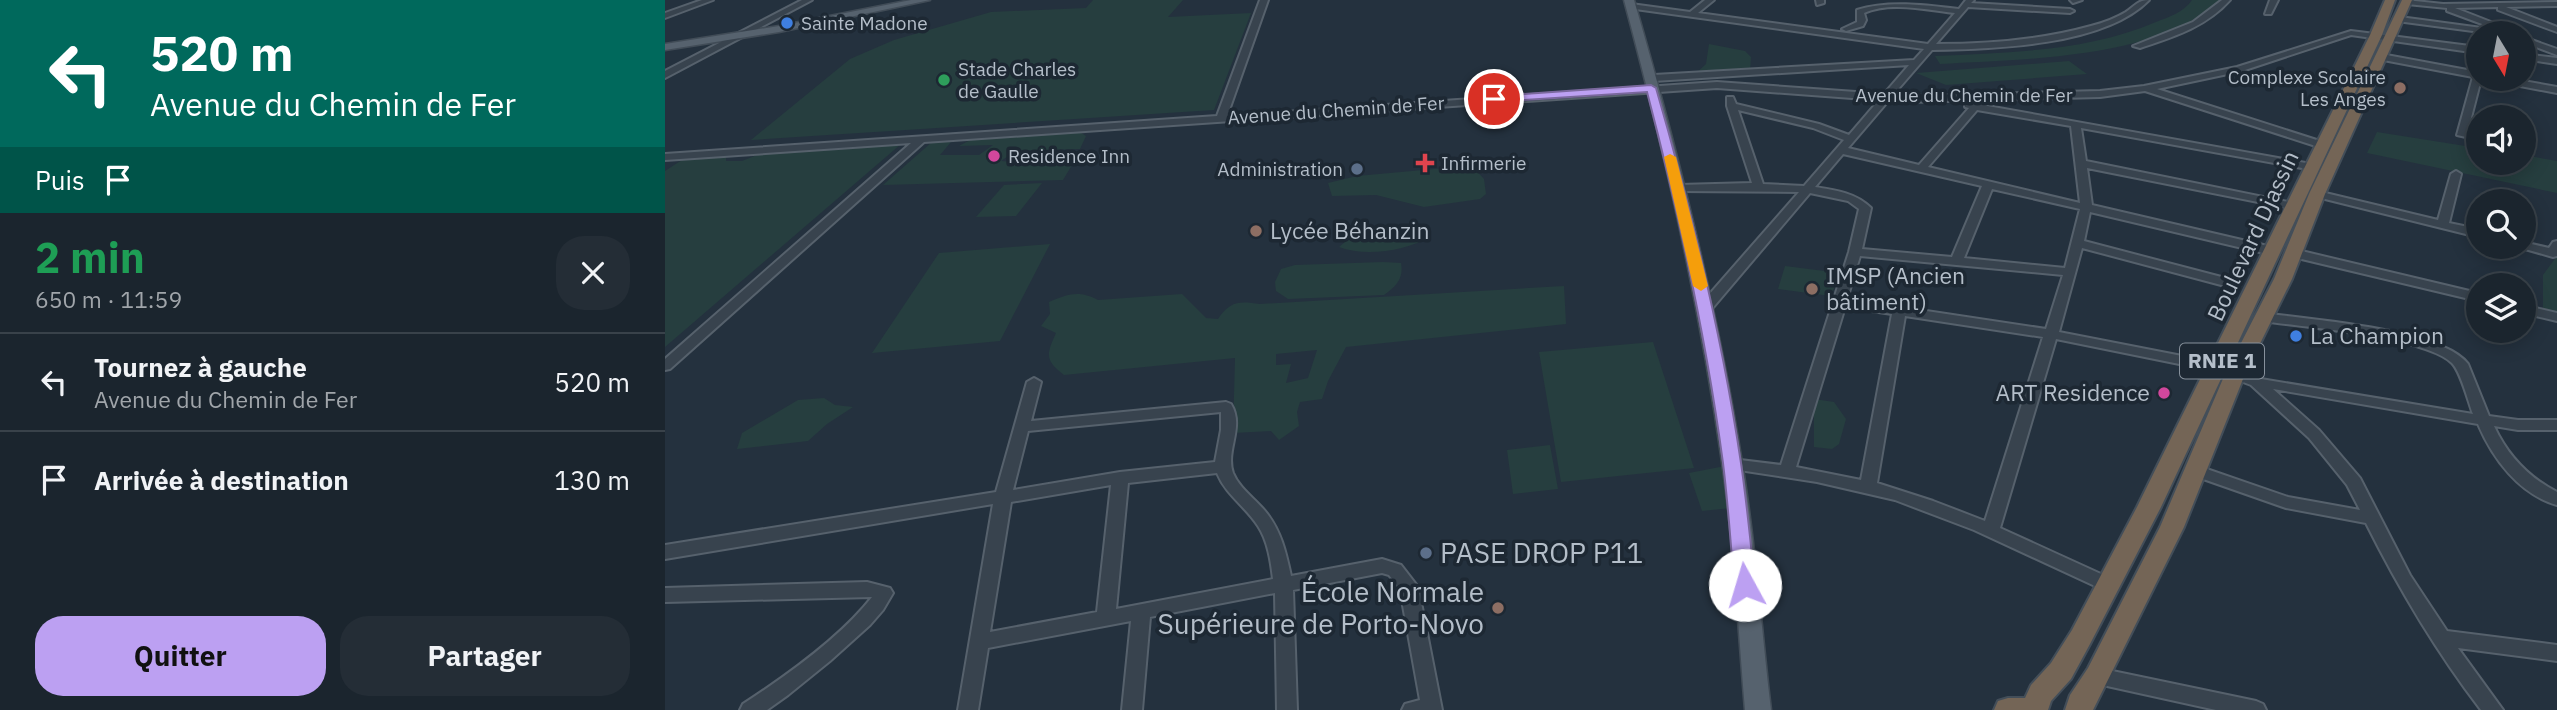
<!DOCTYPE html>
<html lang="fr">
<head>
<meta charset="utf-8">
<style>
  :root { --surface:#1b252e; --page:#242d36; --text:#f1f3f6; --muted:#a0a5aa; --line:#39424a; --accent:#bca0f2 }
  body { margin:0; font-family:"IBM Plex Sans",sans-serif; background:var(--page); color:var(--text); height:100vh; display:flex; flex-direction:column; font-size:26px; white-space:nowrap }
  * { box-sizing:border-box; margin:0 }
  p { font-size:23px; color:var(--muted) }
  .icon { flex:none; width:38px; height:38px; fill:none; stroke:currentColor; stroke-width:2; stroke-linecap:round; stroke-linejoin:round }
  .map { position:relative; flex:1; overflow:hidden }
  .panel { display:flex; flex-direction:column; background:var(--surface); width:665px }
  .panel>* { flex:none }
  .hud { background:#00695c; color:#fff; overflow:hidden }
  .needle { width:46px; rotate:170deg }
  .fabs { position:absolute; left:1801px; top:21px; display:grid; gap:14px }
  .fabs a { display:grid; place-items:center; width:70px; height:70px; border-radius:50%; background:var(--surface); box-shadow:0 4px 18px #0003,0 0 0 2px var(--line); font-size:35px }
  .pin { position:absolute; display:grid; place-items:center; width:60px; height:60px; color:#fff; margin:-30px; border:4px solid #fff; border-radius:50%; box-shadow:0 2px 7px #0007 }
  .me { position:absolute; width:77px; margin:-38px; rotate:354deg; stroke-linejoin:round; filter:drop-shadow(0 0 5px #0008) }
  .turn { display:flex; align-items:center; gap:24px; height:147px; padding:0 35px; font-size:32px }
  .turn .icon { width:91px; height:91px; stroke-width:2.5 }
  .turn b { display:block; font-size:49px; line-height:60px }
  .then { display:flex; align-items:center; height:66px; padding:0 35px; background:#0003; gap:14px; font-size:26px }
  .round { display:grid; place-items:center; flex:none; width:74px; height:74px; border-radius:28px; background:var(--page) }
  .summary { display:flex; align-items:center; justify-content:space-between; height:119px; padding:0 35px }
  h1 { font-size:42px; font-weight:700; line-height:52px; color:#1e9e55 }
  .button { display:flex; gap:14px; margin-top:auto; padding:14px 35px }
  .button a { flex:1; height:80px; border-radius:28px; background:var(--accent); color:#111; font-size:28px; font-weight:700; line-height:80px; text-align:center }
  .button a+a { background:var(--page); color:var(--text) }
  ul { padding:0; list-style:none }
  li { display:flex; align-items:center; gap:21px; height:98px; padding:0 35px; border-top:2px solid var(--line) }
  li div { flex:1 }
  li b { display:block; font-size:26px }
  li em { font-style:normal }
  main { display:flex; flex:1; min-height:0 }
  .map>svg:first-child { display:block }
  .green { fill:#263e3f; fill-rule:evenodd }
  .lines { fill:none; stroke-linecap:round; stroke-linejoin:round }
  .minor-casing { stroke:#56616c; stroke-width:4 }
  .major-casing { stroke:#414c57; stroke-width:3 }
  .highway-casing { stroke:#434e59; stroke-width:4 }
  .minor { fill:#38434e; fill-rule:evenodd }
  .major { fill:#56626e; fill-rule:evenodd }
  .highway { fill:#746556; fill-rule:evenodd }
  .route { fill:#bca0f2; stroke:#7a689d; stroke-width:2 }
  .slow { fill:#f59e0b }
  .shop-dot { fill:#3f7fe0; stroke:#1d2833; stroke-width:2.5 }
  .leisure-dot { fill:#2e9e5b; stroke:#1d2833; stroke-width:2.5 }
  .education-dot { fill:#8d6e63; stroke:#1d2833; stroke-width:2.5 }
  .hotel-dot { fill:#d1479c; stroke:#1d2833; stroke-width:2.5 }
  .health-dot { fill:#e0444e; stroke:#1d2833; stroke-width:2.5 }
  .service-dot { fill:#5c6f8a; stroke:#1d2833; stroke-width:2.5 }
  .labels { text-anchor:middle; stroke-width:7; stroke-linejoin:round; paint-order:stroke }
  .far-poi-label { font-size:19px; fill:#b4bec9; stroke:#1d2833; text-anchor:start }
  .far-street-label { font-size:19px; fill:#b4bec9; stroke:#1d2833 }
  .shield { fill:#1d2833; stroke:#87919c; stroke-width:2 }
  .shield-label { font-size:21px; font-weight:bold; fill:#b4bec9 }
  .poi-label { font-size:23px; fill:#b4bec9; stroke:#1d2833; text-anchor:start }
  .street-label { font-size:23px; fill:#b4bec9; stroke:#1d2833 }
  .near-poi-label { font-size:28px; fill:#b4bec9; stroke:#1d2833; text-anchor:start }
</style>
</head>
<body>
<main>
<section class="panel">
<div class="hud">
<div class="turn"><svg class="icon" aria-label="left" viewBox="0 0 24 24"><path d="M17 20v-9H6M10 6l-5 5 5 5"/></svg><div><b>520 m</b>Avenue du Chemin de Fer</div></div>
<div class="then">Puis<svg class="icon" aria-label="arrive" viewBox="0 0 24 24"><path d="M6 21V4h12l-3 4 3 4H6"/></svg></div>
</div>
<div class="summary"><div><h1>2 min</h1><p>650 m · 11:59</p></div><a class="round"><svg class="icon" aria-label="close" viewBox="0 0 24 24"><path d="M6 6l12 12M18 6L6 18"/></svg></a></div>
<ul>
<li><svg class="icon" aria-label="left" viewBox="0 0 24 24"><path d="M17 20v-9H6M10 6l-5 5 5 5"/></svg><div><b>Tournez à gauche</b><p>Avenue du Chemin de Fer</p></div><em>520 m</em></li>
<li><svg class="icon" aria-label="arrive" viewBox="0 0 24 24"><path d="M6 21V4h12l-3 4 3 4H6"/></svg><div><b>Arrivée à destination</b></div><em>130 m</em></li>
</ul>
<div class="button"><a>Quitter</a><a>Partager</a></div>
</section>
<div class="map">
<svg width="1892" height="710" viewBox="0 0 1892 710">
  <rect width="100%" height="100%" fill="#24313e"/>
  <path class="green" d="M428 0H518L503 17 586 13 549 110 86 140 185 59 229 40 326 12 421 8Z
    M1527 0H1558C1492 59 1360 59 1275 64L1270 56C1345 52 1421 52 1491 22 1504 17 1519 12 1527 0Z
    M1044 44 1080 51 1086 57 1085 72 1028 76 1041 64Z
    M1404 61 1422 74 1281 85 1251 73Z
    M415 132 421 136 415 149 350 151 336 161 370 164 380 155H413L398 180 218 185 267 142H286L275 155H314L328 145 294 146 307 139Z
    M1712 132 1813 148V163H1858L1859 155 1892 161V193L1702 153Z
    M236 144 0 347V171L17 160 61 157V161H77L92 155Z
    M780 168H809L819 179 821 194 815 199 759 207 711 195 667 196 663 183 692 176Z
    M377 183 351 216 311 217 339 185Z
    M760 228 764 237C741 251 700 257 674 247L686 237 698 232Z
    M385 244 335 341 207 353 274 253Z
    M1892 256V312L1878 309V275Z
    M718 262 736 263C739 278 731 287 719 295L623 299 611 291 610 282 616 269 630 265Z
    M1120 266 1175 273 1166 296 1113 289Z
    M899 286 901 324 681 347 663 381 657 399 635 402 632 412 634 426 614 440 606 431 568 433 570 358 399 375C380 360 381 355 391 333L376 326 385 314 384 302C403 294 414 290 433 300L517 294 541 318 553 319C565 301 574 301 595 304ZM652 350 643 378 621 383 626 364 611 365V354Z
    M988 342 1029 468 896 482 874 352Z
    M159 398 170 405 188 407 162 424 143 441 72 449 77 433 133 400Z
    M1149 399 1169 402 1181 419 1174 444 1167 449 1149 447Z
    M885 445 893 489 848 494 842 450Z
    M1060 466 1066 508 1037 511 1024 473Z"/>
  <g class="lines">
    <defs>
      <path id="minor" d="M37 0H48L0 18V13Z
        M137 0H147L0 78V71Z
        M595 0H603L562 116 1052 82 1219 94 1244 65 989 81 985 78 989 75 1249 60 1259 49 963 8V4H966L1025 12 1040 0H1049L1033 13 1263 44 1290 13C1262 10 1225 1 1199 13L1201 20 1198 26 1181 31 1177 29 1192 22V10C1223 0 1261 5 1294 9L1301 0H1309L1306 3 1405 9 1409 11 1405 13 1303 7 1271 44C1323 44 1376 40 1426 26 1438 23 1451 18 1461 12 1470 6 1473 0 1484 0 1439 46 1328 49 1267 50L1228 95 1243 96 1435 91 1479 86 1572 67 1686 31 1813 47V53L1686 35 1577 71 1492 89 1661 143V147L1657 148 1480 91 1435 97 1243 102 1224 100 1183 148 1254 165 1304 108 1300 107V103L1316 101 1317 105 1652 165V169L1648 170 1416 128 1421 161 1628 203 1634 206 1628 209 1422 168 1427 205 1607 247 1613 251 1607 255 1425 212 1419 241 1564 279 1566 282 1560 286 1417 248 1394 332 1553 363 1596 379 1808 414C1803 401 1796 372 1787 363 1760 337 1638 327 1597 321L1590 317 1597 313C1641 319 1778 329 1803 364L1824 416 1853 420H1892V430H1853L1829 426C1843 456 1863 477 1892 492V505C1854 494 1828 459 1813 424L1608 389 1654 430 1695 478 1745 575 1782 631 1892 645V661L1793 648 1838 710H1816C1771 651 1734 589 1701 523L1621 508 1524 474 1522 470 1524 466 1530 465 1623 497 1695 510 1682 485 1644 438 1586 385 1549 371 1391 339 1335 528 1449 580 1452 585 1449 590 1443 592 1309 530 1230 500 1152 482 1061 468 1059 464 1061 460 1067 459 1116 465 1184 252 1194 209 1183 201 1145 193 1045 311H1035L1033 308 1035 305 1134 192 1014 191 1009 188 1014 185 1087 183 1062 106V97H1068L1071 104 1154 124 1184 135 1214 100 1052 88 259 142 5 369 0 370V359L246 143 0 160V154L552 116ZM1073 110 1148 128 1179 140 1139 186 1098 184ZM1312 110 1406 126 1415 203 1263 167ZM1178 154 1317 186 1287 257 1197 249 1206 208C1191 193 1170 190 1150 187ZM1327 189 1415 209 1400 268 1299 258ZM1195 256 1398 275 1381 329 1182 299ZM1180 307 1227 314 1196 480 1131 467ZM1240 316 1378 337 1320 521 1268 501 1212 483Z
        M1151 0H1159V3L1152 5Z
        M1405 0H1417L1408 3Z
        M1557 0H1565C1541 27 1508 37 1475 48L1468 46 1528 22Z
        M1605 0H1613L1606 14H1600Z
        M1741 0 1778 4 1892 2V6L1841 7 1892 27V32L1833 10V7L1790 8 1831 24 1832 26 1828 28 1782 11V8L1742 4 1738 2Z
        M1735 17 1839 31 1843 33H1823L1732 21V17Z
        M1858 37 1892 49V55L1858 42Z
        M1716 54 1813 72V79H1816L1801 137 1792 135 1808 77 1713 59 1712 57Z
        M1858 54 1892 58V64L1858 59Z
        M1830 79H1847L1892 87V93L1834 82Z
        M1791 171 1796 174 1784 223 1813 229V237L1648 196 1646 194 1652 191 1773 220 1786 174Z
        M1892 241V256L1888 257 1853 247H1858V242L1884 248 1888 242Z
        M1628 249 1813 293V301L1624 256 1622 253 1624 250Z
        M1858 305 1892 313V321L1858 313Z
        M369 378 376 382 366 421 561 402 566 404C580 427 560 450 568 473 574 488 590 499 600 511 616 530 621 553 626 576L717 559 736 565 753 587 777 710H737L740 704 755 700 735 589 724 575 717 573 628 590 632 710H612L610 593 485 617 477 710H457L466 621 323 648 313 710H293L328 504 0 559V545L331 492 362 382ZM556 412V430L550 462 455 472 348 490 363 431ZM552 473C561 495 581 507 593 526 603 541 606 562 608 579L451 609 463 483ZM446 485 432 612 325 632 346 502Z
        M202 582 225 588 228 593 218 610 205 625 165 661 123 695 102 710H75L78 704C121 676 175 638 207 597L0 602V588Z
        M1433 668 1591 701 1598 704 1601 710H1551L1433 684 1426 682 1423 676 1426 670Z"/>
      <path id="major" d="M246 0H265L114 32 0 50V44L114 26Z
        M959 0H969C1013 152 1052 306 1077 463 1091 545 1096 628 1106 710H1080C1073 627 1069 544 1057 462 1035 306 1000 152 959 0Z"/>
      <path id="highway" d="M1720 0H1730L1717 35 1496 507 1425 644 1406 679 1386 701 1383 710H1329L1333 701 1343 698H1360L1366 685 1386 663 1407 630 1472 507 1705 35Z
        M1737 0H1747L1660 194 1627 279 1580 374 1519 527 1428 710H1400L1405 695 1423 668 1495 527 1560 374 1609 279 1644 194Z"/>
    </defs>
    <use href="#minor" class="minor-casing"/>
    <use href="#major" class="major-casing"/>
    <use href="#highway" class="highway-casing"/>
    <use href="#minor" class="minor"/>
    <use href="#major" class="major"/>
    <use href="#highway" class="highway"/>
  </g>
  <path class="route" d="M986 85 991 88C1027 212 1057 336 1076 463 1082 504 1086 545 1090 585L1087 591 1080 593 1072 591 1069 585C1066 545 1063 503 1058 463 1041 337 1014 214 982 92L829 102 824 99 829 96Z"/>
  <path class="slow" d="M1005 154 1011 157 1043 286 1036 291 1028 286 999 157Z"/>
  <g class="shop-dot">
    <circle cx="122" cy="23" r="7"/>
    <circle cx="1631" cy="336" r="7"/>
  </g>
  <circle class="leisure-dot" cx="279" cy="80" r="7"/>
  <g class="education-dot">
    <circle cx="1735" cy="88" r="7"/>
    <circle cx="591" cy="231" r="7"/>
    <circle cx="1147" cy="289" r="7"/>
    <circle cx="833" cy="608" r="7"/>
  </g>
  <g class="hotel-dot">
    <circle cx="329" cy="156" r="7"/>
    <circle cx="1499" cy="393" r="7"/>
  </g>
  <path class="health-dot" d="M756.5 152.5h7v7h7v7h-7v7h-7v-7h-7v-7h7z"/>
  <g class="service-dot">
    <circle cx="692" cy="169" r="7"/>
    <circle cx="761" cy="553" r="7"/>
  </g>
  <g class="labels">
    <g class="far-poi-label">
      <text x="136" y="30">Sainte Madone</text>
      <text x="293" y="76">Stade Charles<tspan x="293" dy="22">de Gaulle</tspan></text>
      <text x="1721" y="84" text-anchor="end">Complexe Scolaire<tspan x="1721" dy="22">Les Anges</tspan></text>
      <text x="343" y="163">Residence Inn</text>
      <text x="776" y="170">Infirmerie</text>
      <text x="678" y="176" text-anchor="end">Administration</text>
    </g>
    <g class="far-street-label">
      <text x="1299" y="102">Avenue du Chemin de Fer</text>
      <text transform="translate(671 110) rotate(-4)" y="7">Avenue du Chemin de Fer</text>
    </g>
    <rect class="shield" x="1515" y="343.5" width="84" height="35" rx="5"/>
    <g class="shield-label">
      <text x="1557" y="368">RNIE 1</text>
    </g>
    <g class="poi-label">
      <text x="605" y="239">Lycée Béhanzin</text>
      <text x="1161" y="284">IMSP (Ancien<tspan x="1161" dy="26">bâtiment)</tspan></text>
      <text x="1645" y="344">La Champion</text>
      <text x="1485" y="401" text-anchor="end">ART Residence</text>
    </g>
    <g class="street-label">
      <text transform="translate(1588 236) rotate(-65)" y="8">Boulevard Djassin</text>
    </g>
    <g class="near-poi-label">
      <text x="775" y="563">PASE DROP P11</text>
      <text x="819" y="602" text-anchor="end">École Normale<tspan x="819" dy="32">Supérieure de Porto-Novo</tspan></text>
    </g>
  </g>
</svg>
<div class="fabs">
<a><svg class="needle" viewBox="-14 -14 28 28"><path d="M0-13l5 13h-10z" fill="#e53935"/><path d="M0 13l5-13h-10z" fill="#a0a5aa"/></svg></a>
<a><svg class="icon" aria-label="sound" viewBox="0 0 24 24"><path d="M4 9h4l5-4v14l-5-4H4zM17 9q2 3 0 6"/></svg></a>
<a><svg class="icon" aria-label="search" viewBox="0 0 24 24"><circle cx="10" cy="10" r="6"/><path d="M15 15l6 6"/></svg></a>
<a><svg class="icon" aria-label="layers" viewBox="0 0 24 24"><path d="M12 4l9 5-9 5-9-5zM3 14l9 5 9-5"/></svg></a>
</div>
<div class="pin" style="left:829px;top:99px;background:#d93025"><svg class="icon" aria-label="arrive" viewBox="0 0 24 24"><path d="M6 21V4h12l-3 4 3 4H6"/></svg></div>
<svg class="me" style="left:1080px;top:585px" viewBox="-20 -20 40 40"><circle r="19" fill="#fff"/><path d="M0-13L10 11 0 6-10 11z" fill="#bca0f2"/></svg>
</div>
</main>
</body>
</html>
